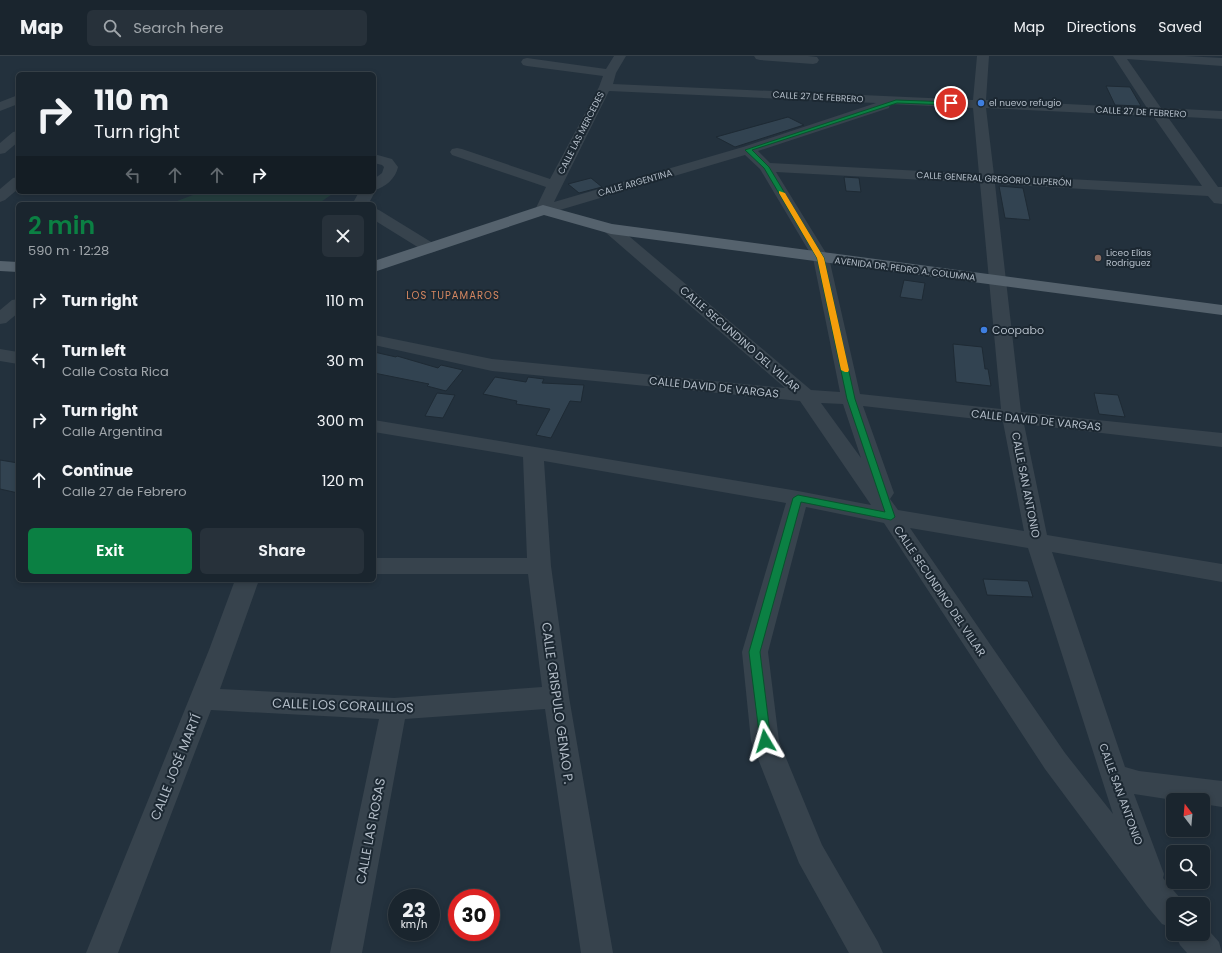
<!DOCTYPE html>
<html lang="en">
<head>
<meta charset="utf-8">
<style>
  :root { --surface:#1a252e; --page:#27313a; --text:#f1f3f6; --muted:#9fa5aa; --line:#38424a; --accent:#0b8043 }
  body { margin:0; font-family:Poppins,sans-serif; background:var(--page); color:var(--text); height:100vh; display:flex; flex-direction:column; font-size:15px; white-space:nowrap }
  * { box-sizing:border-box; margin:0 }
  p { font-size:13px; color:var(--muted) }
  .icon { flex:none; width:22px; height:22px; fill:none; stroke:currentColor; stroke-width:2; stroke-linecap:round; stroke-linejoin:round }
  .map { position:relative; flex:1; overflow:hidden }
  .drawer { position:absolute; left:16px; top:146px; width:360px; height:380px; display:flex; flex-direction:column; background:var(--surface); border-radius:6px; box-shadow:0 2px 6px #0003,0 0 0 1px var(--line) }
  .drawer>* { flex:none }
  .top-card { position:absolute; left:16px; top:16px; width:360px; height:122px; border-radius:6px; box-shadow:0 2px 6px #0003,0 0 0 1px var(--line); background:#1a252e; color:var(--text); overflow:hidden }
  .needle { width:26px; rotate:344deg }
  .fabs { position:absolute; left:1166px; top:737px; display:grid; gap:8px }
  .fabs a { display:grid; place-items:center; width:44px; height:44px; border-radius:6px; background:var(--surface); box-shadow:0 2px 6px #0003,0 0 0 1px var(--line); font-size:20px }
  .speed { position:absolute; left:388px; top:833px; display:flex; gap:8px; font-size:20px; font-weight:700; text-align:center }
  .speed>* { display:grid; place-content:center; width:52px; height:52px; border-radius:50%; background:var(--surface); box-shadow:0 2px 6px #0003,0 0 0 1px var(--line); line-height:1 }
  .speed small { font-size:10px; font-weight:400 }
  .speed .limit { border:6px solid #d22; background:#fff; color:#111 }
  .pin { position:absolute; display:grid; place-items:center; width:34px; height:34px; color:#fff; margin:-17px; border:2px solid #fff; border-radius:50%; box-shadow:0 1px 4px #0007 }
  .me { position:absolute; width:44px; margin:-22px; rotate:353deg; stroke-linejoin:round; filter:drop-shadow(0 0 3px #0008) }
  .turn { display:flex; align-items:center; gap:14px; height:84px; padding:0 12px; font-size:18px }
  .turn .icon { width:52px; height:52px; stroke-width:2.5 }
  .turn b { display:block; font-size:28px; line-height:34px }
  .lanes { display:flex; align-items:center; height:38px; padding:0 12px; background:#0003; justify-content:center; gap:20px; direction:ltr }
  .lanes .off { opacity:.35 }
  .round { display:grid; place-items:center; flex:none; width:42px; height:42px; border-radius:6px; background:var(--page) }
  .headline { display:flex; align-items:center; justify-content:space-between; height:68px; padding:0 12px }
  h1 { font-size:24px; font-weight:600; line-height:30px; color:var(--accent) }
  .button { display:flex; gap:8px; margin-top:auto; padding:8px 12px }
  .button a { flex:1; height:46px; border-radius:6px; background:var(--accent); color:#fff; font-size:16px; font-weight:600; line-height:46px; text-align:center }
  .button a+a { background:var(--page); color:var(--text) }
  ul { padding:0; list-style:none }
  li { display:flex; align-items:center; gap:12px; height:60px; padding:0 12px }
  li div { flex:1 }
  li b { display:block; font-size:15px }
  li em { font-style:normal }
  header { display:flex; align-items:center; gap:24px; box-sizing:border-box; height:56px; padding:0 20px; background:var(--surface); border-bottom:1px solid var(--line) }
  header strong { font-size:19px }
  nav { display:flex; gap:22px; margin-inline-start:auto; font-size:14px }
  .search { width:280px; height:36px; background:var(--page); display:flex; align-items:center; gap:10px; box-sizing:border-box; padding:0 14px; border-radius:6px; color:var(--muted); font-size:15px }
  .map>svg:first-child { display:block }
  .green { fill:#253e3e }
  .building { fill:#324351; stroke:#1e2a34 }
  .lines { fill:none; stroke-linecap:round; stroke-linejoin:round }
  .minor { fill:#37434d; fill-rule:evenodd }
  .major { fill:#55626d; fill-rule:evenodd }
  .route { fill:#0b8043; stroke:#07532c }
  .slow { fill:#f59e0b }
  .shop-dot { fill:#3f7fe0; stroke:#1c2832; stroke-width:1.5 }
  .education-dot { fill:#8d6e63; stroke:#1c2832; stroke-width:1.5 }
  .labels { text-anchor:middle; stroke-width:4; stroke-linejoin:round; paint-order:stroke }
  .far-street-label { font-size:9px; fill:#b3bdc8; stroke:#1c2832 }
  .far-poi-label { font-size:9px; fill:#b3bdc8; stroke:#1c2832; text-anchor:start }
  .far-neighbourhood-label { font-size:10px; letter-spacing:1px; fill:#d58761; stroke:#1c2832 }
  .poi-label { font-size:11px; fill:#b3bdc8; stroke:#1c2832; text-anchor:start }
  .street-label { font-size:11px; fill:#b3bdc8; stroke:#1c2832 }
  .near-street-label { font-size:13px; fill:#b3bdc8; stroke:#1c2832 }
</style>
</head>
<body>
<header>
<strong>Map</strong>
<div class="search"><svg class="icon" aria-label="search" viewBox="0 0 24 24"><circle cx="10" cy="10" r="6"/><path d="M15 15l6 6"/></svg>Search here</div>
<nav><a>Map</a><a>Directions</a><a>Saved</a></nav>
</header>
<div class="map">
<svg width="1222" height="897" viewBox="0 0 1222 897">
  <rect width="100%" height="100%" fill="#23313d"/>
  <path class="green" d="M201 136H335L318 148H169Z"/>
  <path class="building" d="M1106 30 1130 31 1141 50 1115 49Z
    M788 61 804 69 735 91 716 81Z
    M844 121 859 122 861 136 846 135Z
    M591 122 602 131 579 137 568 128Z
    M999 130 1023 132 1030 164 1005 162Z
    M904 224 925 227 922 244 900 241Z
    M953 288 982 291 985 313H988L991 330 956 326Z
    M374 296 396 301 397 300 438 312 441 309 463 314 446 335 427 330 429 328 374 317Z
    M495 321 526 326 528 321 544 323 542 327 584 329 581 346 570 345 551 382 536 379 550 353 516 348 517 345 483 338Z
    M437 337 455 339 443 362 425 360Z
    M1094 337 1118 339 1125 361 1099 358Z
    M0 404 18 407V437L0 433Z
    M983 523 1028 525 1033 541 987 539Z"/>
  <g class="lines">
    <path class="minor" d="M614 0H626L616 17 613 28 973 44 977 0H989L986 44 1147 52 1113 0H1185L1222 2V10L1127 3 1161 52 1222 55V63L1167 60 1218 131H1222V148L1214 147 1208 140 995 128 1021 356 1222 377V391L1024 368 1047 479 1222 508V526L1052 496 1125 711 1139 715 1222 725V751L1203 748V744H1173L1134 738 1164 818 1163 822 1185 848H1173V872L1162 868 1147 850 1045 713 884 467 806 451 768 596 779 685 822 789 878 886 883 897H849L799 807 751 685 742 596 786 447 544 405 551 510 569 641 613 897H581L545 653 405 663 362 897H330L379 663 211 654 118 897H86L209 594 235 524H259L220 633 394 642 542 631 528 518H374V502H527L523 401 374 376V364L798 435 871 449 800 345 492 315 374 289V279L492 303 785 332 605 176 603 173 605 170 611 168 617 170 811 334 840 336 813 202 760 113 745 99 543 159 538 157 535 154 546 131 452 99 450 96 452 93 457 92 462 93 550 123 599 31 603 20 527 10 523 9 521 6 523 3 527 2 606 13ZM609 35 876 47 743 91 554 146ZM890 48 973 52 979 118 770 107 758 95 889 52ZM986 52 1153 60 1202 130 994 119ZM776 116 980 127 1001 353 860 338 829 202ZM821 347 843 348 861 402ZM863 350 1003 366 1024 475 898 454 890 443 894 437ZM910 472 1028 492 1113 758 1065 697Z
      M754 0H808L817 1 819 4 817 7 813 8 760 4 756 3Z
      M18 39V48L0 55V46Z
      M18 75V86L5 97 0 98V87L13 76Z
      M374 98 392 103 398 111C396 122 385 132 374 134V123L382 117 384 111 382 109 374 107Z
      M18 121V133L5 144 0 146V133L13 122Z
      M374 135 375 136 370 145 371 148H355L354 145 359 136Z
      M374 152 379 154 436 189 438 192 436 195 430 197 424 195 374 164Z
      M18 243V257L6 267 0 268V254L12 244Z
      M0 293 18 296V308L0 305Z
      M1203 868 1219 886 1222 897H1187L1180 889 1175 878H1203Z"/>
    <path class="major" d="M543 149 612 168 1222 249V259L611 178 544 159 374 216V205Z
      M0 205 18 206V216L0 215Z"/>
  </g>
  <path class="route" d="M896 44 951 46 954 47 951 49 897 47 752 94 769 111 824 202 855 343 895 461 891 464 801 446 760 596 771 685 769 688 765 690 761 688 760 685 749 596 793 442 798 439 885 456 847 343 817 202 764 112 745 94Z"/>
  <path class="slow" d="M779 135 785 137 824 202 849 314 848 316H845L841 314 817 202 779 137Z"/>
  <g class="shop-dot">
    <circle cx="981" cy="47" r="4"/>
    <circle cx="984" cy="274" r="4"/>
  </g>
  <circle class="education-dot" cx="1098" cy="202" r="4"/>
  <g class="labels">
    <g class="far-street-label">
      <text transform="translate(818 41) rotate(3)" y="3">CALLE 27 DE FEBRERO</text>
      <text transform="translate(1141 56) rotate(3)" y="3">CALLE 27 DE FEBRERO</text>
      <text transform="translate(581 77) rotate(-63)" y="3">CALLE LAS MERCEDES</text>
      <text transform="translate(994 123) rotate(3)" y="3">CALLE GENERAL GREGORIO LUPERÓN</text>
      <text transform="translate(635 127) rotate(-16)" y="3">CALLE ARGENTINA</text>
      <text transform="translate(905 213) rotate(7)" y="3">AVENIDA DR. PEDRO A. COLUMNA</text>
    </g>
    <g class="far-poi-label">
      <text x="989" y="50">el nuevo refugio</text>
      <text x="1106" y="200">Liceo Elías<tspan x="1106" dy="10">Rodriguez</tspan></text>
    </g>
    <g class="far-neighbourhood-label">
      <text x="453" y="243">LOS TUPAMAROS</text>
    </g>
    <g class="poi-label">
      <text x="992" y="278">Coopabo</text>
    </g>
    <g class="street-label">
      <text transform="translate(740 283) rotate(41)" y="4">CALLE SECUNDINO DEL VILLAR</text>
      <text transform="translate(714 331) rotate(6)" y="4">CALLE DAVID DE VARGAS</text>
      <text transform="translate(1036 364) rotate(6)" y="4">CALLE DAVID DE VARGAS</text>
      <text transform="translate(1026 429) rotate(79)" y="4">CALLE SAN ANTONIO</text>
      <text transform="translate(940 535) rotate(56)" y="4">CALLE SECUNDINO DEL VILLAR</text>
      <text transform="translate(1121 738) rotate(70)" y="4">CALLE SAN ANTONIO</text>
    </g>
    <g class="near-street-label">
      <text transform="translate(558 647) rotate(82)" y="5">CALLE CRISPULO GENAO P.</text>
      <text transform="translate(343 649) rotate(2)" y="5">CALLE LOS CORALILLOS</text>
      <text transform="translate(175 711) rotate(-68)" y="5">CALLE JOSÉ MARTÍ</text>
      <text transform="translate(370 775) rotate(-79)" y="5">CALLE LAS ROSAS</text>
    </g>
  </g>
</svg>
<div class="fabs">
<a><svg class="needle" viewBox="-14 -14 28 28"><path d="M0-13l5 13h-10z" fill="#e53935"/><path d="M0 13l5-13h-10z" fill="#9fa5aa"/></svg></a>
<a><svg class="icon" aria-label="search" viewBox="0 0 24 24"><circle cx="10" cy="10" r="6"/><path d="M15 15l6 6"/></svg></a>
<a><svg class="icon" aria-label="layers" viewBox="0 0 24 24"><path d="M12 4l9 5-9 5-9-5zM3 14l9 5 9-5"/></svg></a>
</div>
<div class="speed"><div>23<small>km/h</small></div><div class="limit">30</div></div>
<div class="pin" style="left:951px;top:47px;background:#d93025"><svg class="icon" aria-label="arrive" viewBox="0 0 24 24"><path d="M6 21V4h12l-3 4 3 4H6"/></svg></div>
<svg class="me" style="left:765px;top:685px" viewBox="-20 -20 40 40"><path d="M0-17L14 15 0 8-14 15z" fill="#0b8043" stroke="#fff" stroke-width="4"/></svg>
<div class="top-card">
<div class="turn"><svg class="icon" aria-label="right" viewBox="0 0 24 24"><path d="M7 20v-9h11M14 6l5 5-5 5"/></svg><div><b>110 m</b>Turn right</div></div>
<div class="lanes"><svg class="icon off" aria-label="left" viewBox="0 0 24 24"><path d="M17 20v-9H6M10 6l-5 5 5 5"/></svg><svg class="icon off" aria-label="ahead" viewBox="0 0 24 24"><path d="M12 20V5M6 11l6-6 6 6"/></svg><svg class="icon off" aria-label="ahead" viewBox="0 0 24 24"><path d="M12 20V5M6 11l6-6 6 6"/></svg><svg class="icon" aria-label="right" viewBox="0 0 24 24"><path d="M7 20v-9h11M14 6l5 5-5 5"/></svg></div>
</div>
<section class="drawer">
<div class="headline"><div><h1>2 min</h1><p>590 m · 12:28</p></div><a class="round"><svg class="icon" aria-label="close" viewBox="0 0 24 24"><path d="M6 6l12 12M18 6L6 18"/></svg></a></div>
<ul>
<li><svg class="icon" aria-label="right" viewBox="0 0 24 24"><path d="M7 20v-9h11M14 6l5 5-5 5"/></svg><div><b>Turn right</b></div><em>110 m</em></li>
<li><svg class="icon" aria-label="left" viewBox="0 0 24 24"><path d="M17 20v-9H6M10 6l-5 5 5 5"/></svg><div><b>Turn left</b><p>Calle Costa Rica</p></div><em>30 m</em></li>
<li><svg class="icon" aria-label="right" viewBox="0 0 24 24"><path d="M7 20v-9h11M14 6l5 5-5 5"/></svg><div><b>Turn right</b><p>Calle Argentina</p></div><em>300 m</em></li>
<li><svg class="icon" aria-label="ahead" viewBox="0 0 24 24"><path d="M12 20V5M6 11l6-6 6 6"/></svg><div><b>Continue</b><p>Calle 27 de Febrero</p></div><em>120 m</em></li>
</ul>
<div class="button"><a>Exit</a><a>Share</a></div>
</section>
</div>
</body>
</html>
